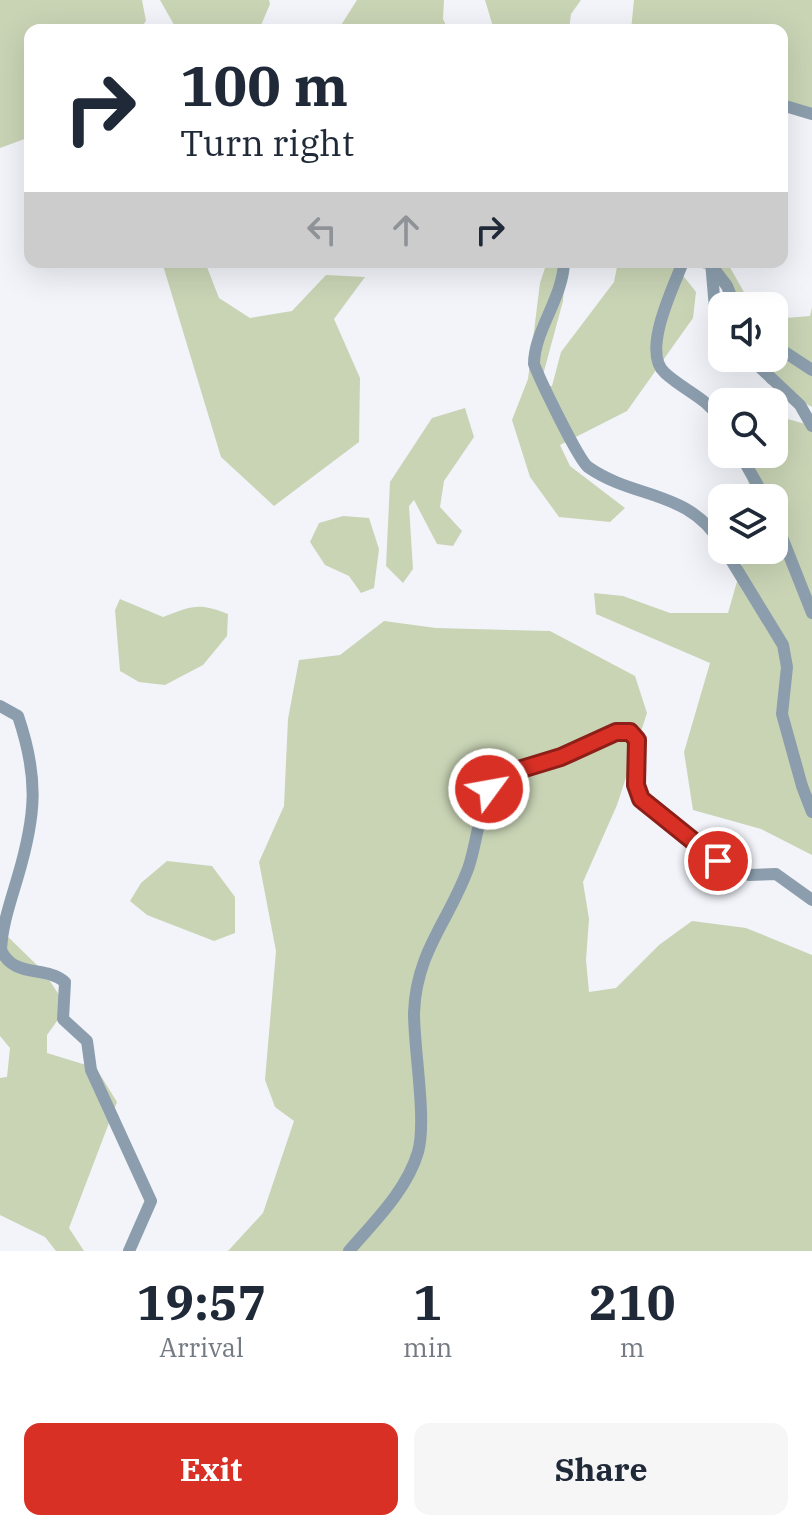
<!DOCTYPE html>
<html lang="en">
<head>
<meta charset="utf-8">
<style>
  :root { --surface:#fff; --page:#f6f6f7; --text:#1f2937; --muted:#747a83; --accent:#d93025 }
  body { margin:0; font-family:"IBM Plex Serif",serif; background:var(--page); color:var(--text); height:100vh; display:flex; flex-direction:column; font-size:30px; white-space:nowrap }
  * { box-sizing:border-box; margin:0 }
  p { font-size:26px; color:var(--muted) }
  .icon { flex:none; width:44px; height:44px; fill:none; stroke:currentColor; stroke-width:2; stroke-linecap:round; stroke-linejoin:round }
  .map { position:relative; height:1251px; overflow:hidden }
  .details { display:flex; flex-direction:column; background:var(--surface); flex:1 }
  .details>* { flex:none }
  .hud { position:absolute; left:24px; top:24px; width:764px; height:244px; border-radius:16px; box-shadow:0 8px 32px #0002; background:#fff; color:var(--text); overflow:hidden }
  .buttons { position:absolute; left:708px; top:292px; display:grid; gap:16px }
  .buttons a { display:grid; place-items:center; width:80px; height:80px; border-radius:16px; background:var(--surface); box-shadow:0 8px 32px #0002; font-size:40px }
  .pin { position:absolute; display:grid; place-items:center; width:68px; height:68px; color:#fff; margin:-34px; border:4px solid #fff; border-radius:50%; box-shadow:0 2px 8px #0007 }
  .me { position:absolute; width:88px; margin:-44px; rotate:58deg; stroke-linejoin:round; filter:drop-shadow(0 0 6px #0008) }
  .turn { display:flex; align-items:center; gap:28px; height:168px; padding:0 24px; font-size:36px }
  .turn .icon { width:104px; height:104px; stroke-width:2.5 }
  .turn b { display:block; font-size:56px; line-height:68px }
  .lanes { display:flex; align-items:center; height:76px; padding:0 24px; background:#0003; justify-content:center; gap:40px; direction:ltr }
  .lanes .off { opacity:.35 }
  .eta { display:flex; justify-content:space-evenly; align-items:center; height:136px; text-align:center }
  .eta b { font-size:48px; font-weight:700; line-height:56px }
  .button { display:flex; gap:16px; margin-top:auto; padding:16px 24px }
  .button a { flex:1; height:92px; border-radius:16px; background:var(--accent); color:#fff; font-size:32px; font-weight:700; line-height:92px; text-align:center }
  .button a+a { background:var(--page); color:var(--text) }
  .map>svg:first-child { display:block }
  .green { fill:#c9d4b5 }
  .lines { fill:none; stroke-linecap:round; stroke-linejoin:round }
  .minor { stroke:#8c9ead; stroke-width:12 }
  .route-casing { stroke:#8d1f18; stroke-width:20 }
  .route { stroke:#d93025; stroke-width:14 }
</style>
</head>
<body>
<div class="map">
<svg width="812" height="1251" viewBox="0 0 812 1251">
  <rect width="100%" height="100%" fill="#f2f4fa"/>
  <path class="green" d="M0 0H142L146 21 139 30H30V137L0 148Z
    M160 0H269L270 4 259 30H177Z
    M357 0H444L443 19 448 30H338Z
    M485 0H581L571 14 569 30H494Z
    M634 0H812V114L789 101H782V30H631Z
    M162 262H205L219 298 250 318 292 311 326 275 365 277 334 319 360 378 359 442 274 506 221 457Z
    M547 262H566L563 301 540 386H552L561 352 614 282 618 262H727L745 294 732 293 714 273 692 264 681 273 696 292 693 318 627 411 560 445 570 466 625 508 610 522 559 517 530 477 512 420 528 379 540 283Z
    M812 307V407L767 383 756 358H774V319L810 316Z
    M465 408 474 437 444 481 440 507 462 531 453 546 437 544 414 500 409 506 413 569 403 583 386 566 390 482 432 418Z
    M774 415 812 426V855L761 829 693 810 684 752 710 663 596 614 594 593 623 596 670 613H728L746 550H774V498H752L742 454H774Z
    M343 516 369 518 379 549 374 588 361 593 349 576 325 565 310 542 319 523Z
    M120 599 163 617C192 606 198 602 228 614L227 636 203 665 165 685 139 682 120 671 115 610Z
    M384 621 436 628 550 631 635 676 647 713 617 805 583 882 589 919 586 960 589 992 616 988 659 945 692 921 746 928 812 955V1251H228L263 1213 294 1121 275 1107 265 1080 276 951 259 862 284 806 288 719 299 660 340 655Z
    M167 861 212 866 235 897V933L214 941 147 915 130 901 141 883Z
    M0 929 44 972 67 1007 47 1035V1053L96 1068 117 1102 69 1228 84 1251H56L45 1237 0 1215V1078L7 1077 10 1048 0 1036Z"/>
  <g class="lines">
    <path class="minor" d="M782 105 812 114
      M564 262C563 298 534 331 534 364 540 380 578 459 588 467 635 500 689 489 722 545
      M683 262C673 288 641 352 665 373 686 392 705 396 722 421
      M711 262 715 308 722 329
      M711 265 727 286 735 306
      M774 345 812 370
      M750 358 800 405 812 426
      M740 454 765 498
      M774 517 812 613
      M725 550 783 645 787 667 782 714 802 786 812 812
      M0 706 18 716C39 778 36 815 18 876 11 900 2 925 1 950 15 979 45 965 65 982L63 1019 87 1041 91 1070 151 1201 129 1251
      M349 1251C374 1222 407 1190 418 1152 427 1120 414 1051 414 1013 416 951 450 920 469 866 478 838 479 805 496 780L576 751 616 732H630C648 745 629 779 641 798 655 821 712 857 736 872L749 875 776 874 812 900"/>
  </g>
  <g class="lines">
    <defs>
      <path id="route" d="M489 789 505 774 561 757 616 732H630L637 740 636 785 641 799 718 861"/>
    </defs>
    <use href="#route" class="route-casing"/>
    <use href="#route" class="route"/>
  </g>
</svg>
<div class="buttons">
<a><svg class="icon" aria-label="sound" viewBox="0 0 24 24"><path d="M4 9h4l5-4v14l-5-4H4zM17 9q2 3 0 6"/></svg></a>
<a><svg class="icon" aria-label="search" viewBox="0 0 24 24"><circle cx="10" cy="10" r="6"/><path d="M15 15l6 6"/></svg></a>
<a><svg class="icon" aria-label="layers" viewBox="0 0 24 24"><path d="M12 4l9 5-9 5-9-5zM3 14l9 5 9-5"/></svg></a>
</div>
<div class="pin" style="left:718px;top:861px;background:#d93025"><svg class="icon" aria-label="arrive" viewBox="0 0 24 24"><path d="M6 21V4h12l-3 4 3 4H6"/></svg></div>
<svg class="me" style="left:489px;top:789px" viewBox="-20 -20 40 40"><circle r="17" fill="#d93025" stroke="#fff" stroke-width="3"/><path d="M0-11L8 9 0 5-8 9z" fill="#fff"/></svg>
<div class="hud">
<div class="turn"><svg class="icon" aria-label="right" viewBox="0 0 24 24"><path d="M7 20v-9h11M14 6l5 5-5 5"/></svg><div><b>100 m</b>Turn right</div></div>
<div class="lanes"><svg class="icon off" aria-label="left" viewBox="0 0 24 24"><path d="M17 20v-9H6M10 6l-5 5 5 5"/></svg><svg class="icon off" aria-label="ahead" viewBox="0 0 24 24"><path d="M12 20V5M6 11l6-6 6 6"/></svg><svg class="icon" aria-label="right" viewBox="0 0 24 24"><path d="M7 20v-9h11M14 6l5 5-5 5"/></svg></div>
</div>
</div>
<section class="details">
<div class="eta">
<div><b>19:57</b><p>Arrival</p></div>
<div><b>1</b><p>min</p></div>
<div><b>210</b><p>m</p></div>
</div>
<div class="button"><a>Exit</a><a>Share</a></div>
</section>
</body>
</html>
